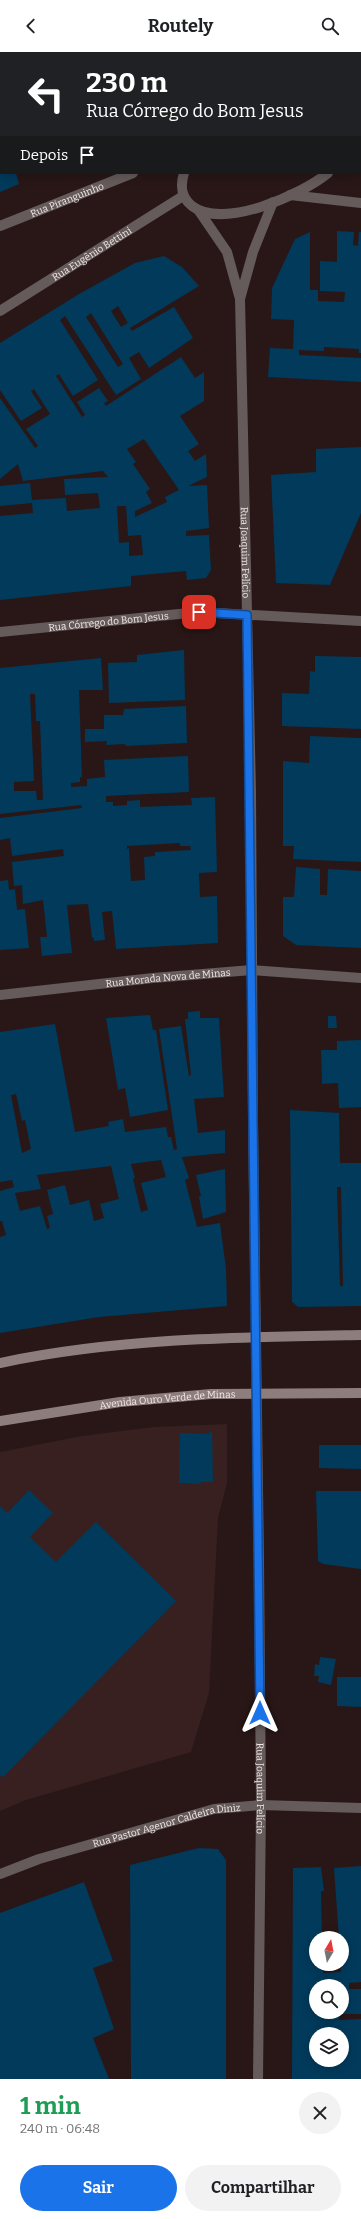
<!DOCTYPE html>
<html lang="pt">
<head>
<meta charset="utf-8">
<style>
  :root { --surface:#fff; --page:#f2f2f2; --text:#202124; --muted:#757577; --accent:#1a73e8 }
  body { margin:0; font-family:Bitter,serif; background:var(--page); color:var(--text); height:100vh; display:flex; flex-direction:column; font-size:15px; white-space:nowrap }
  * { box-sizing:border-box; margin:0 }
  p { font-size:13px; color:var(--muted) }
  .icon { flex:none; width:22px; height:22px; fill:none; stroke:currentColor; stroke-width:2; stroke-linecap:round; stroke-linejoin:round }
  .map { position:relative; height:2027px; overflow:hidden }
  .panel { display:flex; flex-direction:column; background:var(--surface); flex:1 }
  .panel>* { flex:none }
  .top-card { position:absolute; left:0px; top:0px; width:361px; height:122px; box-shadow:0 2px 10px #0003; background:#202124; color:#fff; overflow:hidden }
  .needle { width:26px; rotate:10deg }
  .tools { position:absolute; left:309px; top:1879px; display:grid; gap:8px }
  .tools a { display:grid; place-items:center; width:40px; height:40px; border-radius:50%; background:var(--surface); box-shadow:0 2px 10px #0003; font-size:20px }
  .pin { position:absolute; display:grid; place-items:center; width:34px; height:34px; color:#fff; margin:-17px; border-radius:8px; box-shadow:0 2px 6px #0006 }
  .me { position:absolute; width:44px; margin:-22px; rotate:0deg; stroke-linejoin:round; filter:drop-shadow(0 0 3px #0008) }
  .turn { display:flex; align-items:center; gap:14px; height:84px; padding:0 20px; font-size:18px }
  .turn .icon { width:52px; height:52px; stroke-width:2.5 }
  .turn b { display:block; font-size:28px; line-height:34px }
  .then { display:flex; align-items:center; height:38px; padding:0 20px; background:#0003; gap:8px; font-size:15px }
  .round { display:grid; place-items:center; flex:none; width:42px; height:42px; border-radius:21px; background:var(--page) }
  .head { display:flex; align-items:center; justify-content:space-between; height:68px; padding:0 20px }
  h1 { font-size:24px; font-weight:700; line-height:30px; color:#1e9e55 }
  .action { display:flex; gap:8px; margin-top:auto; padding:8px 20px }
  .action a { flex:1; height:46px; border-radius:24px; background:var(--accent); color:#fff; font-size:16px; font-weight:700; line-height:46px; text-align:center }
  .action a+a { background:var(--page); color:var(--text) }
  header { display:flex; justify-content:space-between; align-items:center; height:52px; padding:0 20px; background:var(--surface); font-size:18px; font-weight:700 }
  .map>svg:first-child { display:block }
  .built { fill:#37201f }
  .building { fill:#023a5b; fill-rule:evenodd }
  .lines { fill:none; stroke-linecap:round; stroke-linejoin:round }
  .path { stroke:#837473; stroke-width:2.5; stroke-dasharray:1 3; stroke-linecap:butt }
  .street { stroke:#645b5a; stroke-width:10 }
  .secondary { stroke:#8d7e7d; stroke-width:10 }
  .route-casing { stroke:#114b97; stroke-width:10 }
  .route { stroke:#1a73e8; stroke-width:7 }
  .labels { text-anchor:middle; stroke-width:4; stroke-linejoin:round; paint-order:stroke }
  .street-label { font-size:10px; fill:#f3e7e6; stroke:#281716 }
</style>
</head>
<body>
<header><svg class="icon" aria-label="back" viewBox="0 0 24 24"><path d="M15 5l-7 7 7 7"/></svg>Routely<svg class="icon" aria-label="search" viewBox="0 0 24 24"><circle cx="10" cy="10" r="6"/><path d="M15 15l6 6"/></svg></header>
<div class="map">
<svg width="361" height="2027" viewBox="0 0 361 2027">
  <rect width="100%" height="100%" fill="#281716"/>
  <path class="built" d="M227 1372V1431L218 1466 209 1641 191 1700 26 1748 0 1759V1400L82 1384 153 1375Z"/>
  <path class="building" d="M0 121H16L19 132 0 140Z
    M337 179 354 180 353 193 358 194 359 180H361V301H359V297L324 295V299L299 298V303L361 306V330L268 325 270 296 293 297 294 268 271 267 272 236 295 187 310 180V238H318V249L344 250 345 240 320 239V209L337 210Z
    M164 204 182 215 199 234 130 276 132 279 174 255 193 286 149 316 139 300 129 306 141 327 116 343 65 264 60 268 98 328 73 344 59 322 56 324 82 365 85 363 77 350 99 336 108 349 104 351 106 354 181 305 195 326 204 320V349L180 364 199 392 188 399 195 409 206 402 207 425 188 434 207 433 209 476 186 479V484L209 483 211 518 206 526 187 528 186 519 131 524V534L0 548V464L33 461 32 451 0 454V434L30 431 32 448 66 446 67 459 100 456 98 441 65 443 64 427 108 425 103 419 23 429 18 412 0 427V346L35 396 38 394 26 377 50 362 34 337 31 339 42 356 21 369 0 338V291L79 242 135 211ZM118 254 128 271 121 275 111 259ZM91 261 123 312 118 315 86 265ZM144 387 179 438 165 445 167 450 135 465V459L152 451 146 440 150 437 133 412 136 410 127 397ZM117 454H126L128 484 141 483 143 503 129 504V490L119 491Z
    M361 395V461L330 533 276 531 271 423 316 420V397Z
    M184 598 185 648 109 651 108 611 137 610V603Z
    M315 604 361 605V677L282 674V641L309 642 310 619 315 620Z
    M101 606 103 638H79L82 725H80V730L71 731V735L87 734V727L105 725 104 708 188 704 189 740 106 744V750H113V754L127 753V749L140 748V755L192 753 191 746 215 745 217 820 199 821 200 845 217 844 218 891 116 897 112 859 102 860 105 888 94 889V886H92L88 852 67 853 72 901 42 904 40 885H47L43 848 23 852 22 833 14 834 12 810 64 804 63 797 12 804 10 786 0 788V766L82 756 81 753 0 762V616ZM30 642H35L36 669H40L43 748H37L36 739H14V730L34 729ZM180 791V794H190L191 798 155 800V804L144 805 145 828 131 829 129 796 127 797V794Z
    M186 654 187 691 126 694 125 692 106 693 107 689 85 690V677H104V663H123L124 657Z
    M310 684 361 686V810L293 807 294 794H283V709L309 711Z
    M296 815 320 817V843H327L328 817 361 819V896L296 893 283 884V845H294Z
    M8 828 9 838 15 837 17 858 25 857 29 896 0 898V829Z
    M200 959V966H219L224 1045 194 1047 198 1081 225 1078V1101L182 1105 189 1126 185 1128 197 1175 220 1171 226 1217 227 1254 99 1265 0 1281V1185L6 1183 2 1169H0V1139L14 1135 12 1128 0 1130V980L55 972 75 1080 109 1074 108 1070 123 1067 125 1080 166 1075 168 1085H171L174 1098 177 1097 159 977 181 974 189 1024 191 1023 185 967H188V960ZM16 1042 22 1069 25 1068 31 1097 22 1101 11 1043ZM161 1108 166 1125 141 1131 148 1158 141 1160 133 1127 135 1126 131 1112ZM111 1114 119 1147 100 1152 104 1166 94 1169 89 1148 70 1153 65 1133 47 1138 53 1162 47 1164 50 1176 47 1177 40 1154 20 1159 15 1141 41 1137 37 1123Z
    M150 963 153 978H156L168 1058 130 1065 125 1036 118 1038 106 966Z
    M328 964H336L337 976H328Z
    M361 988V1055L339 1056 338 1031 322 1032 321 998H337V989Z
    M290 1058 339 1061 340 1111H361V1254L298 1255 292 1250ZM337 1135H341L343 1234H340Z
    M225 1117 226 1160 203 1167 199 1145 201 1144 196 1123Z
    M210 1380H212L213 1430H201V1432L179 1431 180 1381 209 1382Z
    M319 1393H361V1417L319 1416Z
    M29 1438 53 1461 30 1485 56 1510 96 1470 176 1549 3 1725 0 1723V1454L7 1461Z
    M316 1439H361V1517L323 1512 318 1509Z
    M320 1605 336 1607 331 1633 318 1630 319 1624H314L315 1612 319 1613Z
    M337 1625H361V1655L337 1654Z
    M199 1796 218 1797 226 1808V2027H131L130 1813Z
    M361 1814V1930L349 1931V1937H361V1962H339V1968L361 1967V2027H292L293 1816 321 1815 324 1839H321L322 1886H316V1912H323V1921L341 1920 340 1912H342V1886H339L334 1816ZM316 1934H342V1960H316ZM316 1982H342V2008H316Z
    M84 1830 113 1909 93 1916 114 1977 93 1986 109 2027H0V1861Z"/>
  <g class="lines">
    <path class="path" d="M179 0V1"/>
    <g class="street">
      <path d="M360 47H361"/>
      <path d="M360 79H361"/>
      <path d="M360 116 361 117"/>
      <path d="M184 121C180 134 181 145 192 154 223 178 301 143 328 121"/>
      <path d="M290 143 361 151"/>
      <path id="s1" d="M199 159 227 200 240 247 251 740 253 1068 259 1508 261 1753 258 2027"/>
      <path id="s2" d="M0 174 133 121"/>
      <path d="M240 247 253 200 273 150"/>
      <path id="s3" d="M0 259 183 144"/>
      <path id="s4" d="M0 580 199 560 361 569"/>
      <path id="s5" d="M0 943 153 926 252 918 361 926"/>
      <path id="s6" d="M0 1822 39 1807 214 1757 261 1753 361 1756"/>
    </g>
    <g class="secondary">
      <path d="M0 1311C118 1286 240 1285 361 1283"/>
      <path id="s7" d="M0 1369 120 1350 211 1342 361 1341"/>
    </g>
  </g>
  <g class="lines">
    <defs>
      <path id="route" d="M199 560 247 563 260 1661"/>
    </defs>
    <use href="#route" class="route-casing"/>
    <use href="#route" class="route"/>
  </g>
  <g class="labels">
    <g class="street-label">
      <text dy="4" stroke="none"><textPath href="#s2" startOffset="72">Rua Piranguinho</textPath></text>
      <text dy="4" stroke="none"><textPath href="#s3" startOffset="108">Rua Eugênio Bettini</textPath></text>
      <text dy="4" stroke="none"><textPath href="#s1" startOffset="352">Rua Joaquim Felício</textPath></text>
      <text dy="4" stroke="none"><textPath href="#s4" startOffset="109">Rua Córrego do Bom Jesus</textPath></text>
      <text dy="4" stroke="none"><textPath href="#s5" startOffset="169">Rua Morada Nova de Minas</textPath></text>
      <text dy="4" stroke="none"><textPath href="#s7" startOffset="169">Avenida Ouro Verde de Minas</textPath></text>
      <text dy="4" stroke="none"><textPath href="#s1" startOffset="1588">Rua Joaquim Felício</textPath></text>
      <text dy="4" stroke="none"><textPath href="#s6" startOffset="174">Rua Pastor Agenor Caldeira Diniz</textPath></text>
    </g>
  </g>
</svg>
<div class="tools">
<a><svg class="needle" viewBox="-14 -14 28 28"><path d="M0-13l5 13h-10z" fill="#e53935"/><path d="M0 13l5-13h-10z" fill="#757577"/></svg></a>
<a><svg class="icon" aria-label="search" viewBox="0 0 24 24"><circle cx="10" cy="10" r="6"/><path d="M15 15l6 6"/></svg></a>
<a><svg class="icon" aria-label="layers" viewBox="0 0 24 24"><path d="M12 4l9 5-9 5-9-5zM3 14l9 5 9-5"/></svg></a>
</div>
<div class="pin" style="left:199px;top:560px;background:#d93025"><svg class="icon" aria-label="arrive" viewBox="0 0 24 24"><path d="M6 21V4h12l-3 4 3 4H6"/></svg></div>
<svg class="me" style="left:260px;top:1661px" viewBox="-20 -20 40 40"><path d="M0-17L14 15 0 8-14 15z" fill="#1a73e8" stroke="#fff" stroke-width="4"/></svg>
<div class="top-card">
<div class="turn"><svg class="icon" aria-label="left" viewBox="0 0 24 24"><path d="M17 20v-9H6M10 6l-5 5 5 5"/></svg><div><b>230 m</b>Rua Córrego do Bom Jesus</div></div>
<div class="then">Depois<svg class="icon" aria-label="arrive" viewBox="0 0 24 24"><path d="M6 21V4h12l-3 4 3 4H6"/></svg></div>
</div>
</div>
<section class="panel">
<div class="head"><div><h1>1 min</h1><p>240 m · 06:48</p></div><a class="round"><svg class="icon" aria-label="close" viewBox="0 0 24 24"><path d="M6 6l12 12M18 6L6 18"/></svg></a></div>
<div class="action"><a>Sair</a><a>Compartilhar</a></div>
</section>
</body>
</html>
